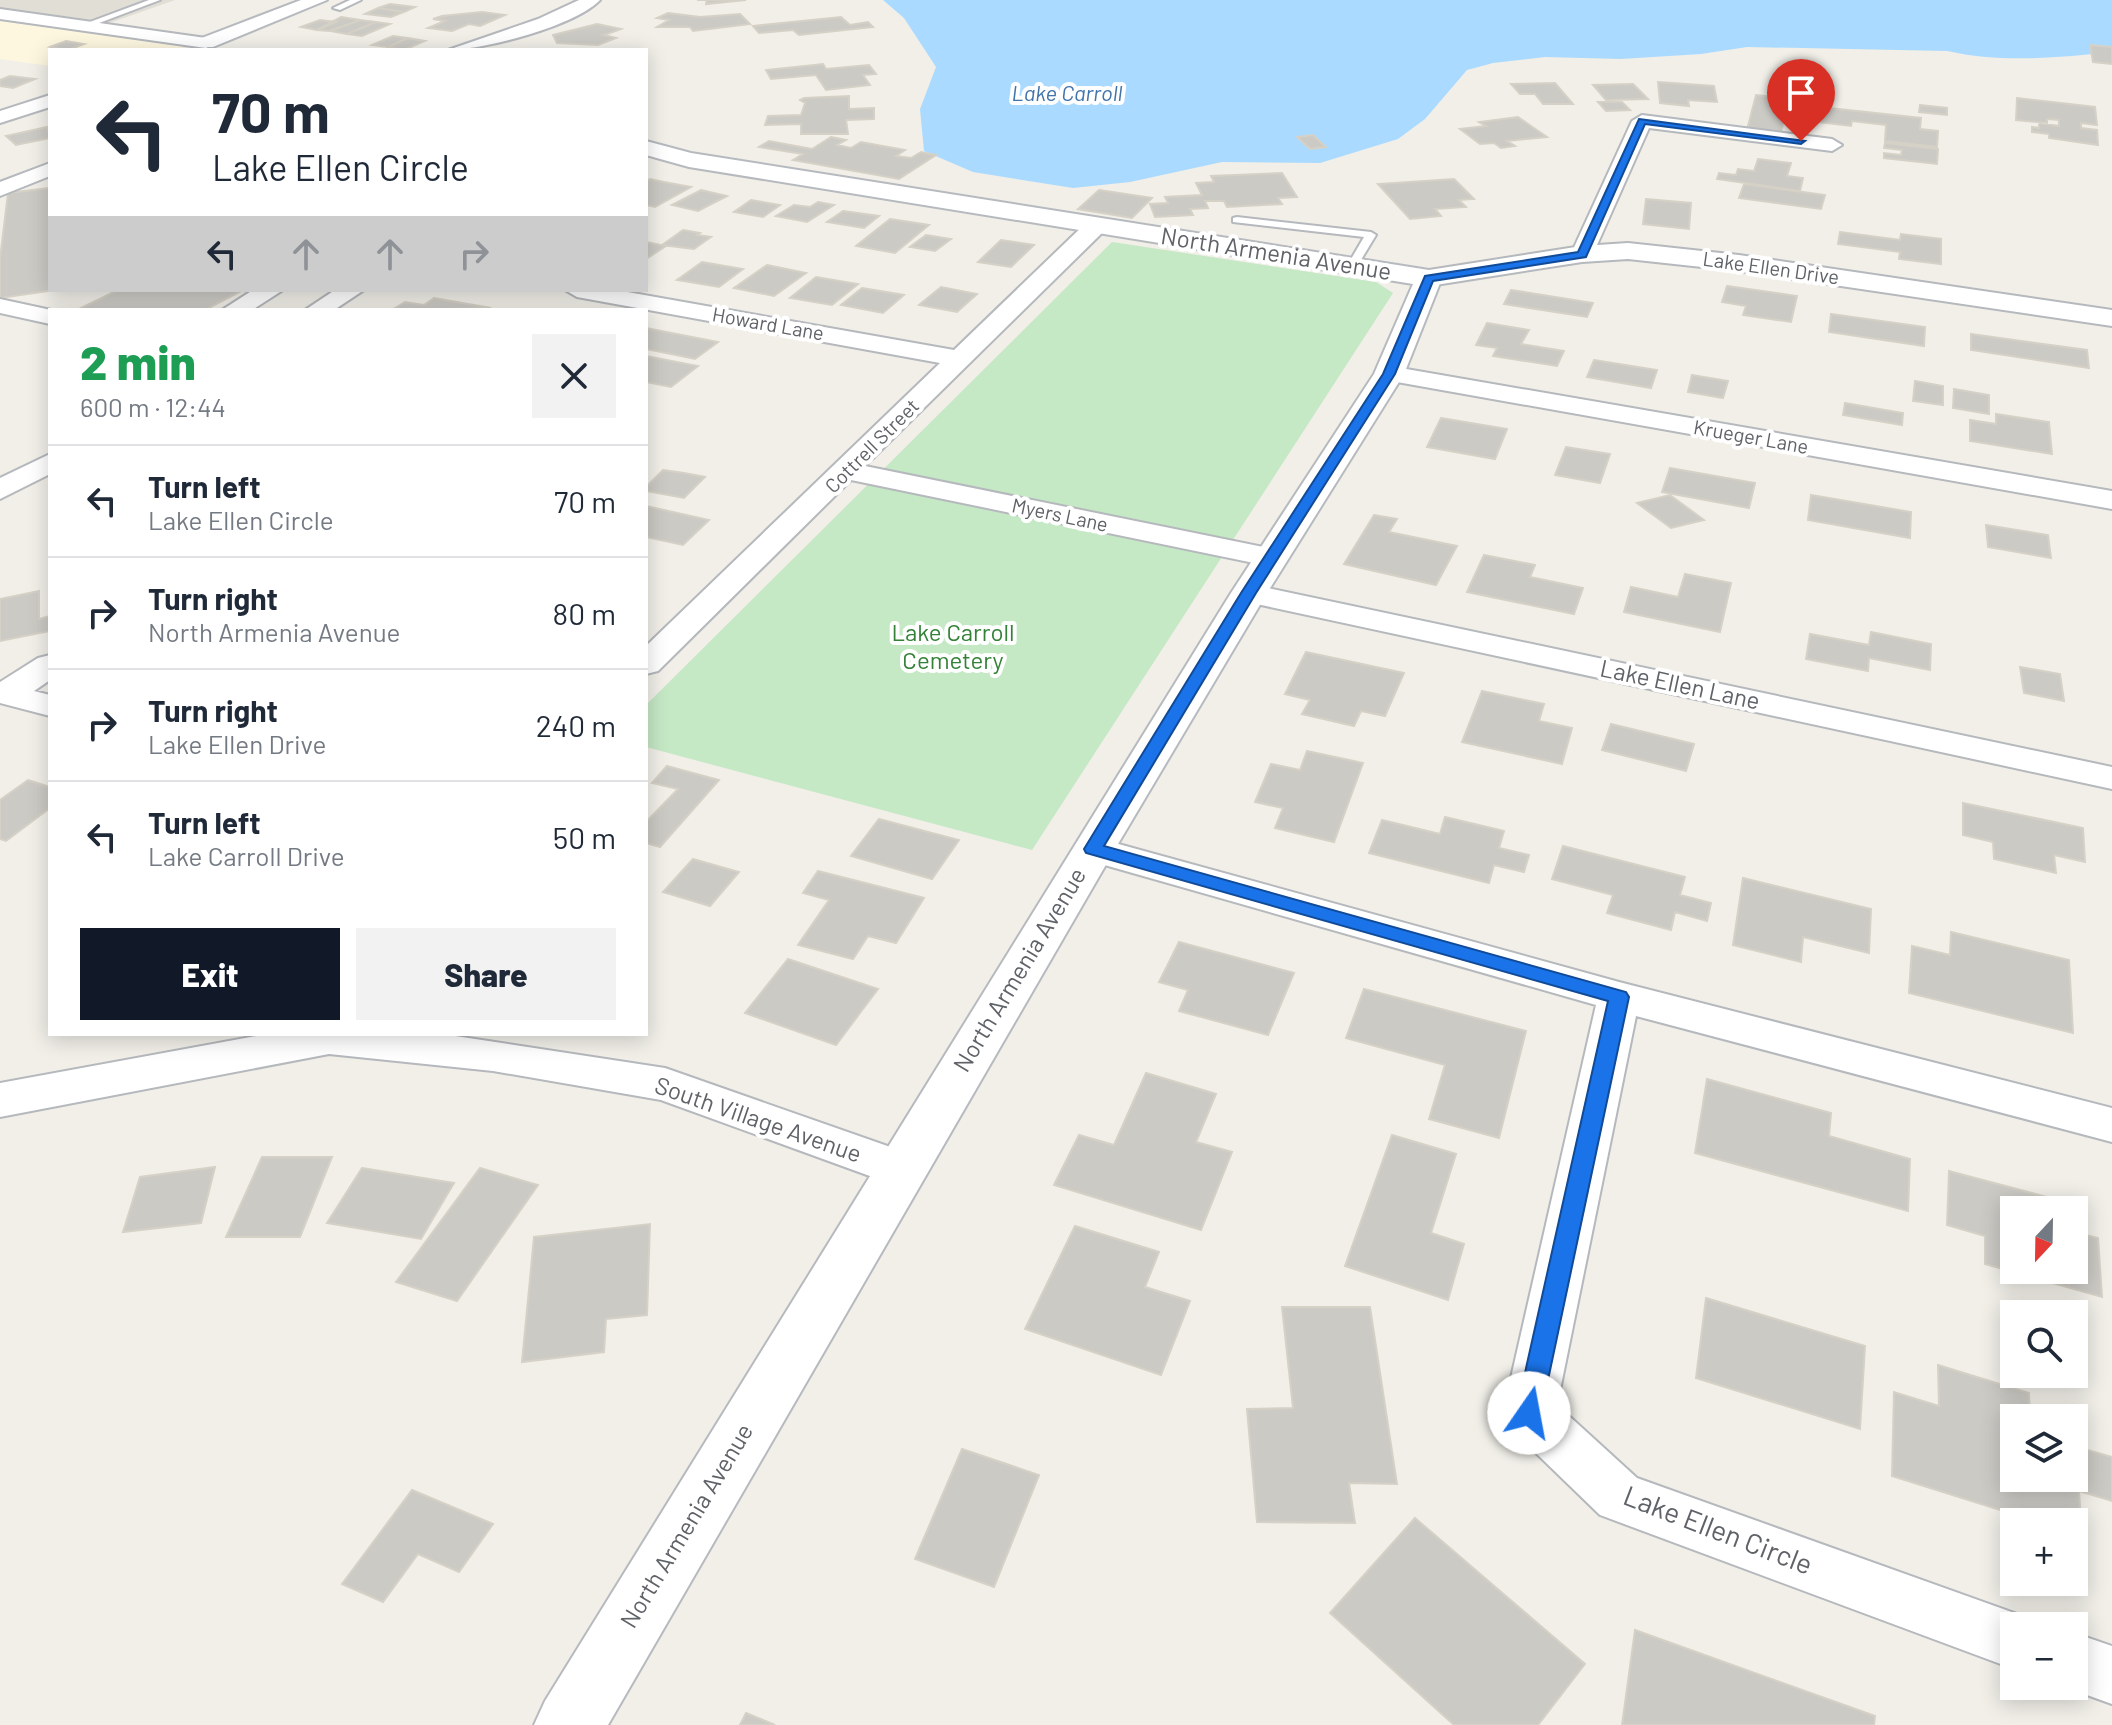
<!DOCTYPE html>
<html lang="en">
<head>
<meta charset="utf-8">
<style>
  :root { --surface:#fff; --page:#f2f2f3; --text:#1f2937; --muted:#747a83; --line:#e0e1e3; --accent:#111827 }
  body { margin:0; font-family:Barlow,sans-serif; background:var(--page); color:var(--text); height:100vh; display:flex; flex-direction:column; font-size:30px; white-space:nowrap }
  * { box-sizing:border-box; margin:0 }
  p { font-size:26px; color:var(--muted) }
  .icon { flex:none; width:44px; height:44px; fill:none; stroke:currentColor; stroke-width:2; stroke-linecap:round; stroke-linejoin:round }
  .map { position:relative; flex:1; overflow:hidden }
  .panel { position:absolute; left:48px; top:308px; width:600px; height:728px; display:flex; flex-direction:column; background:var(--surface); border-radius:0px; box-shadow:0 4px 20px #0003 }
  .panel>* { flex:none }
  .guide { position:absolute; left:48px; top:48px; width:600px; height:244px; border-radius:0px; box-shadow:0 4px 20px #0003; background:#fff; color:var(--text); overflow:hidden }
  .needle { width:52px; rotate:202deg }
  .fabs { position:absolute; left:2000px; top:1196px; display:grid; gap:16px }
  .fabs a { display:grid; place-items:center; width:88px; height:88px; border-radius:0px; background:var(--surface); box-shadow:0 4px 20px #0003; font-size:40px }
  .pin { position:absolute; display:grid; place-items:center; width:68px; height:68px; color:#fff; margin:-82px -34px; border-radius:50% 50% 50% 0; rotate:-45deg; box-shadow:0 0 8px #0007 }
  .pin .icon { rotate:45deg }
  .me { position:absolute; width:88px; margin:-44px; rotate:12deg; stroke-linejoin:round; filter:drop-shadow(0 0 6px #0008) }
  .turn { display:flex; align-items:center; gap:28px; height:168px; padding:0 32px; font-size:36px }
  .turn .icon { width:104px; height:104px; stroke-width:2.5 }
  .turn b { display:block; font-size:56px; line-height:68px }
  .lanes { display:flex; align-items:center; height:76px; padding:0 32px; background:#0003; justify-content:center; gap:40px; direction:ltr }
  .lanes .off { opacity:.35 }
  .round { display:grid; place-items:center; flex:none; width:84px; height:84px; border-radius:0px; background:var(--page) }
  .headline { display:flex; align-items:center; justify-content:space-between; height:136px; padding:0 32px }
  h1 { font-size:48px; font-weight:800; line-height:60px; color:#1e9e55 }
  .primary-button { display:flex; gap:16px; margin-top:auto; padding:16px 32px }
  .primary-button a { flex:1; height:92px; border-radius:0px; background:var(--accent); color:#fff; font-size:32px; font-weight:800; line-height:92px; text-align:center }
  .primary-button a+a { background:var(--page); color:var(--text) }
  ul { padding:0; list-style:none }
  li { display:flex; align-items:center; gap:24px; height:112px; padding:0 32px; border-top:2px solid var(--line) }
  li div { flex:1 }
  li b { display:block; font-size:30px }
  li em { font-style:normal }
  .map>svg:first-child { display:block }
  .commercial { fill:#fef7e0 }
  .education { fill:#e1ded6 }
  .green { fill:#c5e8c5 }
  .water { fill:#aadaff }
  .building { fill:#cccac5; stroke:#d6d1c6; stroke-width:2 }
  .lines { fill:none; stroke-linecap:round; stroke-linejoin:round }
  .service-casing { stroke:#b5b8bc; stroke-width:4 }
  .minor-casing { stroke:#b5b8bc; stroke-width:4 }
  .tertiary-casing { stroke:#b5b8bc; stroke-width:4 }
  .secondary-casing { stroke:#b6babf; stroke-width:4 }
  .service { fill:#fff; fill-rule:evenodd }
  .minor { fill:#fff; fill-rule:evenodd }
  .tertiary { fill:#fff; fill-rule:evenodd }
  .secondary { fill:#fff; fill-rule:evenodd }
  .route { fill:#1a73e8; stroke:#114b97; stroke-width:2 }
  .labels { text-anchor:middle; stroke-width:8; stroke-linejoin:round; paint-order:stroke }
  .far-street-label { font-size:20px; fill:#5f6368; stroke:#fff }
  .far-water-label { font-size:22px; font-style:italic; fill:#4174aa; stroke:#fff }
  .street-label { font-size:24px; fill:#5f6368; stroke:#fff }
  .park-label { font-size:24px; fill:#348238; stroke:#fff }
  .near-street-label { font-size:28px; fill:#5f6368; stroke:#fff }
</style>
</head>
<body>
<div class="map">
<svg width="2112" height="1725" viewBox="0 0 2112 1725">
  <rect width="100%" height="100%" fill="#f1efe8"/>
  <path class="commercial" d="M0 21 187 46 176 50H50V66L0 59Z"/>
  <path class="education" d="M0 0H175L101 26 0 11Z"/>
  <path class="green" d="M1112 242 1376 282 1393 293 1032 850 646 747V705Z"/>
  <path class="water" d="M883 0H2112V52C2057 58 2001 63 1947 51L1747 47 1701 54 1621 59 1545 57 1493 63 1467 70 1425 119 1398 139 1320 163 1222 162 1130 182 1073 188 973 172 924 151 920 109 936 67 904 18Z"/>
  <path class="building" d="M697 0H746L706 4 707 0Z
    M390 4 415 7 404 12 378 8Z
    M378 8 404 12 391 17 365 14Z
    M482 12 505 15 480 26 469 24 452 31 428 28 445 21 433 19 442 16Z
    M668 13 700 17 740 14 750 24 693 31 690 27H657L669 20 657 18Z
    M341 17 360 20 330 31 317 30Z
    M841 17 850 25 868 22 873 27 799 35 793 30 759 33 753 26Z
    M320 20 336 22 317 30 301 27Z
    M360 20 376 22 347 34 330 31Z
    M376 22 390 24 362 36 347 34Z
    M597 24 621 29 604 35 616 38 598 45 557 43 553 35Z
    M393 36 408 38 388 47 372 45Z
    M408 38 425 41 404 50 388 47Z
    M66 41 84 44 68 50 50 47Z
    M2090 45 2112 47V64L2093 62Z
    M823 64 826 69 869 65 876 74 863 75 870 85 826 90 816 75 771 79 766 70Z
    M10 76 35 79 13 88 0 86V80Z
    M1658 82 1714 86 1717 102 1688 100 1689 106 1660 103Z
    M1555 83 1573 104H1543L1535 94H1520L1511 84Z
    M1633 84 1648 99 1606 100 1593 85Z
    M1756 95 1821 102 1820 107 1921 118 1920 129 1938 131 1937 147 1885 141 1886 125 1852 121 1851 126 1784 118 1781 134 1747 130Z
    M849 96V109L874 108V119L846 120 848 134H801V124L765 125 768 116 801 115 805 103 800 100 804 98Z
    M2017 98 2095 107 2097 125 2081 123V128L2097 130 2098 145 2049 138V134L2032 132V127L2039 128V123L2059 126V120L2047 119V123L2016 120Z
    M1598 102H1622L1630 110 1606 111Z
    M1920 105 1947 108V115L1919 112Z
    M1518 117 1547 137 1507 141 1515 146 1501 148 1494 143 1480 144 1460 129 1486 126 1479 122Z
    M47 127 50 138 16 145 6 136Z
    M1313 135 1326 147 1310 149 1297 137Z
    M831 137 846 140 837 145 851 148 861 142 905 150 896 156 911 158 921 152 936 155 899 179 793 160 803 154 759 147 769 141 812 149Z
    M1885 143 1938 149 1937 164 1884 158V153L1901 155 1902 150 1884 148Z
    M1758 159 1791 163 1787 176 1803 178 1800 191 1717 179 1719 173 1736 175 1738 169 1754 171Z
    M1282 173 1297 197 1278 198 1282 204 1227 207 1224 201H1205L1208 208 1190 209 1193 215 1155 217 1150 204 1168 203 1165 197 1202 195 1196 183 1214 182 1211 176Z
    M650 179 664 182 691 187 655 207 646 205V182Z
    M1454 179 1474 199 1459 200 1466 207 1435 209 1441 216 1410 219 1378 184Z
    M1744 184 1825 195 1821 209 1739 198Z
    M50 188V290H55L0 298V259L8 193Z
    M701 190 727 196 698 211 672 205Z
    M1099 190 1152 198 1132 218 1078 209Z
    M1646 199 1691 203 1689 229 1643 224Z
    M751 200 780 205 763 217 734 212Z
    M818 202 834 205 807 222 776 216 794 205 810 207Z
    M843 211 879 216 864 228 827 222Z
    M890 219 929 225 895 253 856 246Z
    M683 230 700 233 697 235 711 237 694 249 662 245Z
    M1840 232 1900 240 1901 234 1941 239V264L1899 259 1900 252 1838 244Z
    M926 235 951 239 935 251 910 247Z
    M1001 240 1034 245 1011 267 978 262Z
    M646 242 666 246 646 259Z
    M702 262 743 269 719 287 677 280Z
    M767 265 806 273 774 296 734 288Z
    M816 277 858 284 832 305 790 298Z
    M1727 286 1797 296 1791 322 1743 315 1746 306 1722 302Z
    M941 287 977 294 957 312 919 305Z
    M862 288 904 295 883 313 841 305Z
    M118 290H243L205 310H77Z
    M1511 290 1593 303 1587 317 1504 304Z
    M434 298 491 308 392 310 405 302 424 305Z
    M1831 314 1925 327 1924 346 1829 332Z
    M1487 323 1529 330 1521 344 1564 351 1557 366 1493 356 1497 348 1476 345Z
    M646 328 718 342 695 359 646 349Z
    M1971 334 2087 350 2089 368 1971 350Z
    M646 356 698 366 671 387 646 382Z
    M1594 360 1657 370 1651 388 1587 377Z
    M1692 375 1728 381 1723 398 1688 392Z
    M1915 381 1943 386V405L1913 401Z
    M1954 389 1989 395V414L1953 408Z
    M1845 403 1903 413 1902 425 1843 415Z
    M1996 414 2049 422 2052 454 1970 441V420L1996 424Z
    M1441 418 1507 429 1495 459 1427 447Z
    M1566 447 1610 454 1600 483 1555 475Z
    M1670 468 1755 483 1749 508 1662 492Z
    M663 470 684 473 705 477 684 498 646 491V487Z
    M1670 495 1704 520 1671 528 1637 503Z
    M1811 495 1911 512 1910 538 1808 520Z
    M646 506 709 520 683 545 646 537Z
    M1374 515 1397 519 1389 532 1457 546 1436 585 1344 564Z
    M1986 525 2048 535 2051 558 1988 547Z
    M1484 555 1535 565 1530 577 1583 588 1574 614 1467 592Z
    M1685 574 1731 583 1720 632 1624 612 1631 587 1678 597Z
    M39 591V619L50 616V631L0 641V599Z
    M1871 632 1931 644 1930 670 1869 658 1868 671 1806 659 1810 634 1869 645Z
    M1306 652 1404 673 1385 716 1361 711 1354 726 1302 714 1310 700 1285 694Z
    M2020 667 2060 674 2064 701 2024 693Z
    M1482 691 1544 704 1539 721 1572 728 1562 764 1462 742Z
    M1611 724 1694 744 1686 771 1602 750Z
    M1307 751 1363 763 1334 842 1275 828 1283 808 1255 802 1271 764 1300 770Z
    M667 766 719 780 660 847 646 843V822L678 789 652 783Z
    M28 780 50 787V808L6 841 0 839V800Z
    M1963 803 2083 828 2085 862 2054 855 2056 873 1994 859 1993 842 1963 835Z
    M1445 817 1504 831 1499 848 1529 855 1524 872 1494 865 1489 883 1369 853 1382 820 1440 834Z
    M879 819 959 840 932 879 851 856Z
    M1563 846 1685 877 1680 895 1711 903 1707 921 1675 912 1671 930 1607 913 1613 895 1552 879Z
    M693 859 739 872 710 906 663 892Z
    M818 871 924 898 896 943 868 936 853 959 798 945 829 900 803 893Z
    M1743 878 1871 909 1869 953 1803 937 1801 962 1733 945Z
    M1951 932 2069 960 2073 1033 1909 993 1912 946 1950 955Z
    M1179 942 1294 973 1268 1035 1179 1011 1188 990 1159 982Z
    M788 959 878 989 836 1045 745 1013Z
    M1364 989 1526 1031 1499 1138 1429 1119 1445 1065 1346 1038Z
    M1146 1073 1216 1094 1196 1142 1232 1152 1201 1230 1054 1185 1079 1135 1114 1145Z
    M1707 1079 1831 1113 1829 1136 1910 1159 1908 1211 1695 1153Z
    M1392 1135 1456 1154 1431 1233 1464 1244 1448 1300 1345 1266Z
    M262 1157H332L300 1237H226Z
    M215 1167 201 1223 123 1232 140 1177Z
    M362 1168 454 1183 421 1239 327 1223Z
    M480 1168 538 1185 457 1301 396 1282Z
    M1949 1171 2058 1200V1210H2014V1270H2074V1232L2098 1238 2102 1297 1985 1264V1236L1947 1225Z
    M650 1224 647 1315 606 1319 604 1352 522 1362 534 1237Z
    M1075 1226 1159 1252 1145 1287 1190 1301 1161 1375 1025 1329Z
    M1706 1298 1865 1346 1860 1429 1696 1378Z
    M1282 1307H1370L1397 1484 1349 1483 1355 1523 1257 1522 1247 1409 1293 1408Z
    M1938 1365 2029 1393 2030 1418H2014V1478H2074V1446L2112 1457V1501L2079 1491 2082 1536 2074 1534V1522H2038L1892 1476 1894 1392 1939 1406Z
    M962 1449 1039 1475 994 1587 915 1559Z
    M412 1490 493 1524 459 1572 418 1554 383 1602 342 1584Z
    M1415 1518 1585 1664 1538 1725H1454L1330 1613Z
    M1635 1630 1875 1716 1874 1725H1622Z
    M746 1713 775 1725H740Z"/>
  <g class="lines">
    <defs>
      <path id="service" d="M149 0H160L86 28 79 26Z
        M350 0H361L340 10 333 8Z
        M1237 217 1371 232 1376 235 1356 268 1352 269 1347 266 1364 237 1233 222V218Z"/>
      <path id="minor" d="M579 0H600C575 26 484 50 448 50L538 19Z
        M0 9 206 38 215 43 206 48 0 19Z
        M50 95V107L0 123V111Z
        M1642 115 1832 139 1842 145 1832 151 1649 128 1593 254 1590 259H1574L1571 254 1632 121Z
        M50 163V176L0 196V182Z
        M1096 219 1104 221 1107 226 1104 231 865 466 1273 549 1284 552 1288 558 1284 564 1273 567 851 480 658 671 646 674V646L940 363 577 297 565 290H616L954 350 1088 221Z
        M253 290H283L252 310H222Z
        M335 290H364L334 310H305Z
        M0 299 51 310 50 324 0 313Z
        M1389 366 2112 491V509L1380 379 1376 374Z
        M50 454V474L0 499V478Z
        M1249 584 2112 767V789L1238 600 1233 593 1238 586Z
        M50 655V680L34 691 50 695V716L0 703V682L38 658Z
        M1093 837 1619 982 2112 1108V1142L1636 1016 1557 1405 1637 1478 2034 1620 2037 1626H2014V1669L1600 1515 1511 1429 1503 1413 1596 1005 1080 858 1074 849 1080 840Z
        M267 1034H442L665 1068 916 1156 923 1169 916 1182 900 1187 661 1100 493 1071 329 1054 0 1117V1083Z
        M2074 1633 2112 1646V1704L2062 1686H2074Z"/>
      <path id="tertiary" d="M1628 243 1739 255 2112 310V326L1739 271 1628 259 1582 262 1429 286 1419 284 1416 278 1419 272 1429 270 1582 246Z"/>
      <path id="secondary" d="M301 0H327L213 47H199L196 43 199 39Z
        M646 141 691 153 1429 270 1439 272 1442 278 1404 374 1267 593 1115 849 608 1725H534L545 1701 1231 593 1374 374 1413 284 689 167 646 155Z"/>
    </defs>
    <use href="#service" class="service-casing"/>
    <use href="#minor" class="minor-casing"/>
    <use href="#tertiary" class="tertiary-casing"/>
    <use href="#secondary" class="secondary-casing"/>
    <use href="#service" class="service"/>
    <use href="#minor" class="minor"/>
    <use href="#tertiary" class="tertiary"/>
    <use href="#secondary" class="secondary"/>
  </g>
  <path class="route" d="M1639 119 1805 141 1801 144 1645 124 1586 257 1433 281 1395 374 1256 593 1104 846 1626 992 1629 997 1541 1413 1538 1420 1529 1424 1520 1420 1516 1413 1608 1001 1086 853 1084 849 1241 593 1383 374 1425 276 1578 252Z"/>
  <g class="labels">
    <g class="far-street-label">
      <text transform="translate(1771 268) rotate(8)" y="7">Lake Ellen Drive</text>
      <text transform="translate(768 324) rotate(10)" y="7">Howard Lane</text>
      <text transform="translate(1751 437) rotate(10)" y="7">Krueger Lane</text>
      <text transform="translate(872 446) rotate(-45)" y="7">Cottrell Street</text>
      <text transform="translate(1060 515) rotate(12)" y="7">Myers Lane</text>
    </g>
    <g class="far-water-label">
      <text x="1067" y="101">Lake Carroll</text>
    </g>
    <g class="street-label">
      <text transform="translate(1276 254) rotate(9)" y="8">North Armenia Avenue</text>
      <text transform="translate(1680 685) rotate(12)" y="8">Lake Ellen Lane</text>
      <text transform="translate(1020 970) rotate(-59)" y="8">North Armenia Avenue</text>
      <text transform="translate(758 1120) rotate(19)" y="8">South Village Avenue</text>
      <text transform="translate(687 1526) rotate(-59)" y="8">North Armenia Avenue</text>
    </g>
    <g class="park-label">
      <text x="953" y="641">Lake Carroll<tspan x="953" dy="28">Cemetery</tspan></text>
    </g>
    <g class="near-street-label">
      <text transform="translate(1718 1530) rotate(21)" y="10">Lake Ellen Circle</text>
    </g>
  </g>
</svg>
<div class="fabs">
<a><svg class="needle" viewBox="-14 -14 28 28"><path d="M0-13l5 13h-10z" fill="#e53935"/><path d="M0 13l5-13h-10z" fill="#747a83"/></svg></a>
<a><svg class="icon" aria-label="search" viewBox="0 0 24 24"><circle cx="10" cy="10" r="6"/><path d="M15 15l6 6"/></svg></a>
<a><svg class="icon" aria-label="layers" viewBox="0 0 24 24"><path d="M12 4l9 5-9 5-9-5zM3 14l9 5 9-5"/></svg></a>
<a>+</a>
<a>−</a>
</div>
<div class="pin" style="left:1801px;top:141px;background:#d93025"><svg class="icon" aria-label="arrive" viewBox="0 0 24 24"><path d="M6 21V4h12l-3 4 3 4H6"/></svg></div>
<svg class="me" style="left:1529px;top:1413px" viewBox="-20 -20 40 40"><circle r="19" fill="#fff"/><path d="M0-13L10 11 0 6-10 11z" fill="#1a73e8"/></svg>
<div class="guide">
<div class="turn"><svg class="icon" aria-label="left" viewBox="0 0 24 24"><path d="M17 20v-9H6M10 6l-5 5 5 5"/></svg><div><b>70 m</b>Lake Ellen Circle</div></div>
<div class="lanes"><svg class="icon" aria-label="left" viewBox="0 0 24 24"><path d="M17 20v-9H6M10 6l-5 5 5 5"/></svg><svg class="icon off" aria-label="ahead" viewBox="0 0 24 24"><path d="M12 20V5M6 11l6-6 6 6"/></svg><svg class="icon off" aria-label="ahead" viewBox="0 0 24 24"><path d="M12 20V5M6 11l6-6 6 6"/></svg><svg class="icon off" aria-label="right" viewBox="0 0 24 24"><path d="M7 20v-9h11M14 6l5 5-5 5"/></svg></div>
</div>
<section class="panel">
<div class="headline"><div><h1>2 min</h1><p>600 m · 12:44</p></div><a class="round"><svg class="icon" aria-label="close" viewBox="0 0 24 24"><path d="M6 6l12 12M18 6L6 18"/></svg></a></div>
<ul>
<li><svg class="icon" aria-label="left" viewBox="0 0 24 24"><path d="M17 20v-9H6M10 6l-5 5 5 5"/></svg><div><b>Turn left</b><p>Lake Ellen Circle</p></div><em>70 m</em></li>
<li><svg class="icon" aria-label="right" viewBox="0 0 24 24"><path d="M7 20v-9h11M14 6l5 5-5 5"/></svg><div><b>Turn right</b><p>North Armenia Avenue</p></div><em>80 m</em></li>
<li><svg class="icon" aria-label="right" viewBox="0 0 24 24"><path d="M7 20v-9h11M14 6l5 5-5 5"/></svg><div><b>Turn right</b><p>Lake Ellen Drive</p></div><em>240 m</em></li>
<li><svg class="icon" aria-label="left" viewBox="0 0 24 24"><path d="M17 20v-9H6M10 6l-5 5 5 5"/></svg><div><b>Turn left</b><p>Lake Carroll Drive</p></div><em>50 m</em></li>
</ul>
<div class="primary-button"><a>Exit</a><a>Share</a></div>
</section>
</div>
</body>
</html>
